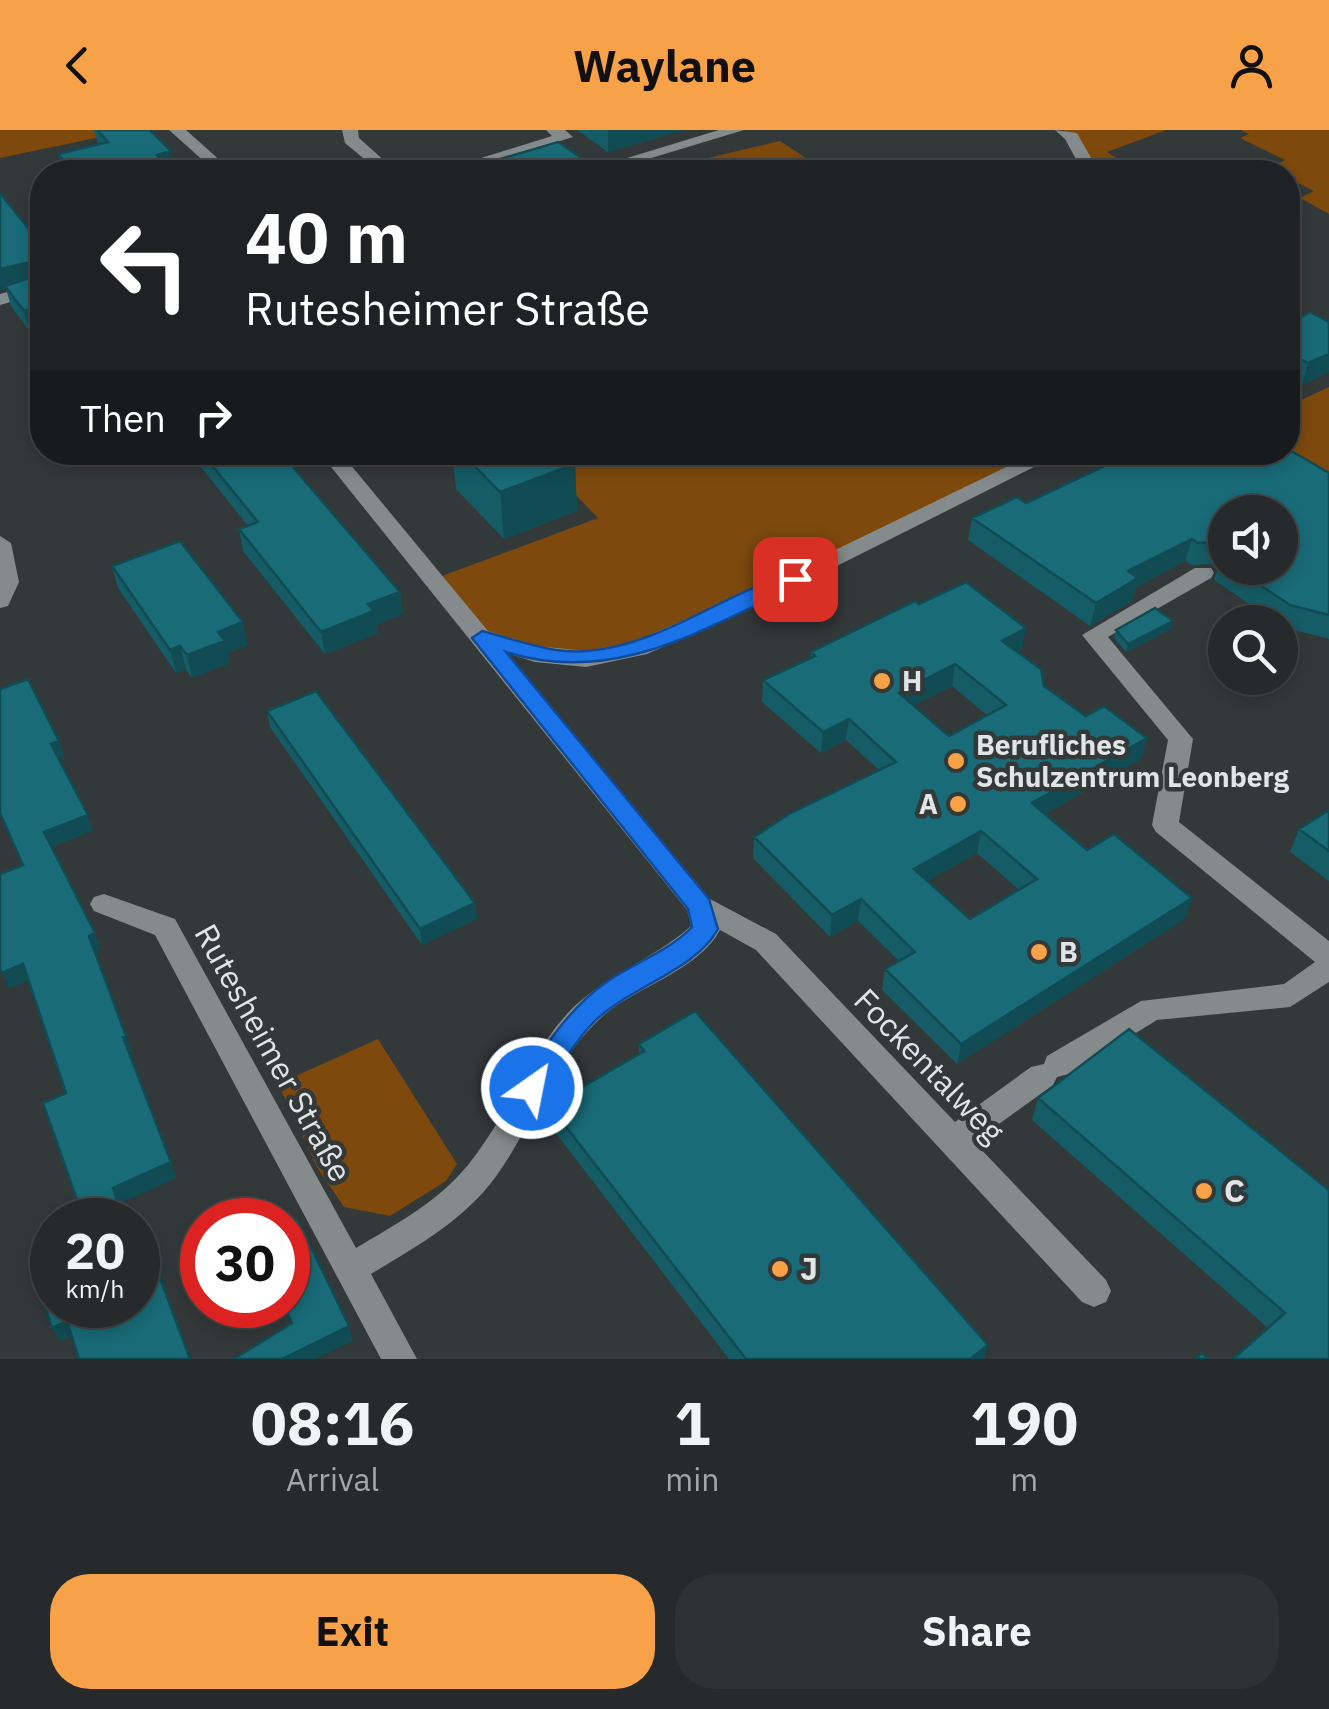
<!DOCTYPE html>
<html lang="en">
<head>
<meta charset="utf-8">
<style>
  :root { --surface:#262a2b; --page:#2e3233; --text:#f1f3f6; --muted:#a4a7a9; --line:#424647; --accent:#f7a149 }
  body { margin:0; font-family:"IBM Plex Sans",sans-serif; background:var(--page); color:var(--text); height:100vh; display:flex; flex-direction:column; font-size:38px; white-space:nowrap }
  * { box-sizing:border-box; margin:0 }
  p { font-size:32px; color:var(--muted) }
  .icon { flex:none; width:55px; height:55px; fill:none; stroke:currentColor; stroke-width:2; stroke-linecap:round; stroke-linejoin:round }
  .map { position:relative; height:1229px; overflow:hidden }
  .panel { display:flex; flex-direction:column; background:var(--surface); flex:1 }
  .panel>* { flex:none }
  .guide { position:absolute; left:30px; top:30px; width:1270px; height:305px; border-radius:40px; box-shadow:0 5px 15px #0003,0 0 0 2px var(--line); background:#202124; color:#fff; overflow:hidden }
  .fabs { position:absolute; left:1208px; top:365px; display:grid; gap:20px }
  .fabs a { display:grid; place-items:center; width:90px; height:90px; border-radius:50%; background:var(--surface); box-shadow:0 5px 15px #0003,0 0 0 2px var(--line); font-size:50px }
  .speed { position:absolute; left:30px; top:1068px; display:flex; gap:20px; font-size:50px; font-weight:700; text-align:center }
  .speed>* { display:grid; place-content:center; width:130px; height:130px; border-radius:50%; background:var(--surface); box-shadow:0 5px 15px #0003,0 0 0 2px var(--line); line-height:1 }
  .speed small { font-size:25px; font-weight:400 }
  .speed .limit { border:15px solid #d22; background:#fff; color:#111 }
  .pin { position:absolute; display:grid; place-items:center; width:85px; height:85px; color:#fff; margin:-42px; border-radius:20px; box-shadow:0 5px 15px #0006 }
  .me { position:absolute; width:110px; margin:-55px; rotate:33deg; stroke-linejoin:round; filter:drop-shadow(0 0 8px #0008) }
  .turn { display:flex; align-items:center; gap:35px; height:210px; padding:0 50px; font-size:45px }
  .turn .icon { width:130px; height:130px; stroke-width:2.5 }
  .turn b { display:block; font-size:70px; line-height:85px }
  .then { display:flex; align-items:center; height:95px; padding:0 50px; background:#0003; gap:20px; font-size:38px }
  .eta { display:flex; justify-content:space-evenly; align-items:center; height:170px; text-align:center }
  .eta b { font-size:60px; font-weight:800; line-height:70px }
  .action { display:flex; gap:20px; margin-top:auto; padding:20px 50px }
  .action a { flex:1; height:115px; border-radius:40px; background:var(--accent); color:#111; font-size:40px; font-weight:800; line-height:115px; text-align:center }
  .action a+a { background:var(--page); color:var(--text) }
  header { display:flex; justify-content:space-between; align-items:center; height:130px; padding:0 50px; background:var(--accent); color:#111; font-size:45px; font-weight:800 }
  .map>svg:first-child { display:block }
  .green { fill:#7d490d }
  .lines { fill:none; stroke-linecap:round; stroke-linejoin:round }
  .minor { fill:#858b8c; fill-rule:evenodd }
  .wall { fill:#155c66; fill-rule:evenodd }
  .shaded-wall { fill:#114b53 }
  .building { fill:#186b77; stroke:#114b53; stroke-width:2.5; fill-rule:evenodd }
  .route { fill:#1a73e8; stroke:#114b97; stroke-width:2.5 }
  .poi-dot { fill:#f7a149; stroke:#333839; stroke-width:4 }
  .labels { text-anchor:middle; stroke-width:9; stroke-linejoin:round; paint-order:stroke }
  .poi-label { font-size:28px; font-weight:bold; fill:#e2e5e6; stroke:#333839; text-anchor:start }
  .near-street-label { font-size:32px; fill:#e2e5e6; stroke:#333839 }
  .near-poi-label { font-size:32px; font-weight:bold; fill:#e2e5e6; stroke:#333839; text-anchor:start }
</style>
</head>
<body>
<header><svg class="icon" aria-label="back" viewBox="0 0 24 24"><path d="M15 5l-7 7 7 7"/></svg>Waylane<svg class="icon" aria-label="person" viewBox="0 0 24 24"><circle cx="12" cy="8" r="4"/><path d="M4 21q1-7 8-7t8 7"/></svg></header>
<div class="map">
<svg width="1329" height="1229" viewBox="0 0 1329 1229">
  <rect width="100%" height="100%" fill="#333839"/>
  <path class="green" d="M0 0H134L0 28Z
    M1063 0H1166L1107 22 1118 29 1088 37 1072 7Z
    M1240 0H1329V84L1300 68 1314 61 1288 48V42L1268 39 1285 30 1240 8 1249 4Z
    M780 11 827 42H649Z
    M1329 257V343L1317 349 1288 322V276Z
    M1028 322 1035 332 701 492 586 529 482 507 434 449 598 388 535 323Z
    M378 909 457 1034 446 1051 390 1086 344 1077 318 1039 278 954Z"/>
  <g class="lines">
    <path class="minor" d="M169 0H186L233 42H216Z
      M342 0H358L359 8 397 42H380L345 13Z
      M546 0H565L573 7 460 42H436L552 6Z
      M719 0H744L605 42H581Z
      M1055 0 1077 3 1099 42H1083L1065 9Z
      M42 153V163L0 175V164Z
      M319 322H340L488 501 537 516 586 521 633 512 755 459 1037 322H1064L771 469 647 524 586 537 535 532 506 523 710 769 776 804 955 992 1031 937 1044 934 1047 926 1141 871 1284 854 1315 832 1156 702 1152 695 1168 610 1082 505 1195 438H1211L1214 443 1211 448 1108 507 1193 609 1179 692 1329 811V852L1290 877 1157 890 1069 944 1057 947 1053 955 974 1012 1106 1150 1111 1161 1106 1172 1094 1177 1082 1172 756 820 720 800C698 841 637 856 603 886 554 929 534 993 497 1045 465 1090 417 1116 371 1144L417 1229H381L155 805 94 781 90 774 94 767 104 764 175 789 356 1118C393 1096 432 1075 461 1043 504 995 524 931 567 884 602 846 653 830 691 796L687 780Z
      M0 406 11 413 19 452 8 476 0 478Z"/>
  </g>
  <path class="wall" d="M94 0H150L171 21 175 41 170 42H63L58 24 98 14Z
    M577 0H685L608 22Z
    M0 63 30 202 11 176 6 159 0 160Z
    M1288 184 1298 189 1329 192V242L1302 255 1288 247Z
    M189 322H280L400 462 403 484 376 495 378 503 325 524 243 421 239 399 248 396Z
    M452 322H562L575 334 577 381 504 409 456 359Z
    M1329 343V509L1283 497 1280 495V492H1276L1214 450 1217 441 1211 434 1192 435 1185 431 1136 457 1132 471 1090 496 968 410 972 388 1026 373ZM1225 382 1280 438H1225Z
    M112 436 248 515 228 523 230 533 192 548 186 539 176 543 118 458Z
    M1171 499 1126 522 1114 508 1116 500Z
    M1022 519 1017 522 1044 556 1086 586 1147 608 1141 629 1045 684 1087 720 1192 768 1185 789 957 934 882 860 885 839 899 831 858 791 830 807 753 728 754 707 879 640 846 610 821 623 762 572 763 550 810 528 811 522ZM952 556 987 585 949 606 914 575ZM977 723 1019 760 970 789 927 751Z
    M267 581 475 773 477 789 422 815 270 597Z
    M1329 680V751L1290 722 1299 699Z
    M639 914 988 1215 984 1229H729L552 998 550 976 639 924Z
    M1038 968 1329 1060V1229L1268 1198 1032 990Z"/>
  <path class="shaded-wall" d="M608 0H685L608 22Z
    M171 21 175 41 170 42H147L157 25Z
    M589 33 590 42H559Z
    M39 130 42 144 5 156 6 159 0 160V139Z
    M42 176V198L30 202 24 181Z
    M1329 224V242L1302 255 1308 233Z
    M575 334 577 381 504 409 500 362Z
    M1192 409 1185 431 1136 457 1132 471 1090 496 1096 473 1128 441Z
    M400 462 403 484 376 495 378 503 325 524 321 502 368 474Z
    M1173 491 1171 499 1126 522 1128 514Z
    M243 492 248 515 228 523 230 533 192 548 187 525 218 502Z
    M1026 498 1022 519 998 532 1002 511Z
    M180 516 186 539 176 543 170 520Z
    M955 534 952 556 897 584 899 563Z
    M849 589 846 610 821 623 823 602Z
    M1147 608 1141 629 1027 694 1032 673Z
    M59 611 65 627 57 630 51 614Z
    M88 685 93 701 50 718 44 702Z
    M981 701 977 723 911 761 914 739Z
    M1192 768 1185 789 957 934 961 914Z
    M861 769 858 791 830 807 832 785Z
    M475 773 477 789 422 815 420 799Z
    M95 803 101 820 95 822 89 806Z
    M23 834 30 850 9 859 2 843Z
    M126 906 132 922 129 923 123 907Z
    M171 1032 177 1048 119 1074 124 1090 113 1058Z
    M67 1191 74 1206 60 1212 52 1198Z
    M349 1196 353 1211 316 1229H282Z
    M988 1215 984 1229H970Z"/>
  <path class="building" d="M97 0H150L171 21 157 25 169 37 147 42H74L58 24 108 12Z
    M558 12 589 33 559 42H456Z
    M0 63 32 103 42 101V176L24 181 5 156 39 145V130L0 139Z
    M1310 182 1329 192V224L1308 233 1288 222V184L1298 189Z
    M1288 319 1329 343V485L1290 475 1235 438H1280V382H1225V431L1220 428 1224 419 1217 412 1198 413 1192 409 1128 441 1138 448 1096 473 972 388 1017 367 1026 373 1134 322H1288Z
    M201 322H280L400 462 368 474 374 481 321 502 239 399 258 392Z
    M461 322H562L575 334 500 362Z
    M180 411 243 492 218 502 225 511 187 525 180 516 170 520 112 436Z
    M966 452 1026 498 1002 511 1041 539 1044 556 1086 586 1104 576 1147 608 1032 673 1087 720 1114 704 1192 768 961 914 885 839 915 822 861 769 832 785 754 707 789 684 896 632 849 589 823 602 763 550 815 526 811 522 915 471 919 474ZM955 534 1006 575 949 606 899 563ZM981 701 1037 749 970 789 914 739Z
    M1155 478 1173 491 1128 514 1116 500Z
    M28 549 59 611 51 614 88 685 44 702 95 803 89 806 126 906 123 907 171 1032 113 1058 124 1090H84L43 973 66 963 23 834 2 843 0 838V744L23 735 0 683V559Z
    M316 561 475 773 420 799 267 581Z
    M1329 680V721L1299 699Z
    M695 881 988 1215 970 1229H746L550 976 644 921 639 914Z
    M1129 899 1329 1060V1229H1233L1285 1183 1038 968Z
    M297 1088 349 1196 282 1229H234L292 1193 284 1175H288V1093Z
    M52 1118V1175H138V1128L147 1154 160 1148 190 1229H79L67 1191 52 1198 30 1127Z
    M1202 1223 1208 1229H1195Z"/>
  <path class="route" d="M795 443 805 449 802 454C705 497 616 557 506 522L709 769 718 799C695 842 624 858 590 896 571 916 557 944 542 966L532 970 522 966 518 958 522 950C548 913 570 877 608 851 636 832 669 821 692 797L688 779 472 508 482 501C517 510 551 524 587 521 663 515 724 462 795 443Z"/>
  <g class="poi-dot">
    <circle cx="882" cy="551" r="10"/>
    <circle cx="956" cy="631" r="10"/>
    <circle cx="958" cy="674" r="10"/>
    <circle cx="1039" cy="822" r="10"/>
    <circle cx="1204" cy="1061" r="10"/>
    <circle cx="780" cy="1139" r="10"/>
  </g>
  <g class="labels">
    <g class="poi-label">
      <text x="902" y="561">H</text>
      <text x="976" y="625">Berufliches<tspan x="976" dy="32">Schulzentrum Leonberg</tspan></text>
      <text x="938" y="684" text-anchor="end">A</text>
      <text x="1059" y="832">B</text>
    </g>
    <g class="near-street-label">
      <text transform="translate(273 923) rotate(61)" y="11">Rutesheimer Straße</text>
      <text transform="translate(929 936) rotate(46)" y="11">Fockentalweg</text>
    </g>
    <g class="near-poi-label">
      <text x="1224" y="1072">C</text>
      <text x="800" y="1150">J</text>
    </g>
  </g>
</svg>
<div class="fabs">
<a><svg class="icon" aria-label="sound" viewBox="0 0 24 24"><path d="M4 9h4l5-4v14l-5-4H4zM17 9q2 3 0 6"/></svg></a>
<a><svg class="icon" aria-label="search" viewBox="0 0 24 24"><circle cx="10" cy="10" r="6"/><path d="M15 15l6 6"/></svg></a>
</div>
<div class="speed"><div>20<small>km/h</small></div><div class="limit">30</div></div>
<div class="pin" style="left:795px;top:449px;background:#d93025"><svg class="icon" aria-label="arrive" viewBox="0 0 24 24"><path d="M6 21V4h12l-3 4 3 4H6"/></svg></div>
<svg class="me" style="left:532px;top:958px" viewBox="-20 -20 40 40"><circle r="17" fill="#1a73e8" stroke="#fff" stroke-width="3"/><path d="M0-11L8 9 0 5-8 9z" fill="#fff"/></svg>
<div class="guide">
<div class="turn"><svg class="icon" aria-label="left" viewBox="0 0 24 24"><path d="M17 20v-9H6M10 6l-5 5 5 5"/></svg><div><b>40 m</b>Rutesheimer Straße</div></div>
<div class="then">Then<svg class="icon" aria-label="right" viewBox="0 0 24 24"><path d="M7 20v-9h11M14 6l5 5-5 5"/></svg></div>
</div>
</div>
<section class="panel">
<div class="eta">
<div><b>08:16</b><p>Arrival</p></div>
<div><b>1</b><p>min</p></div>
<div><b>190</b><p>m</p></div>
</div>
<div class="action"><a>Exit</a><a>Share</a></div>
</section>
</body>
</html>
